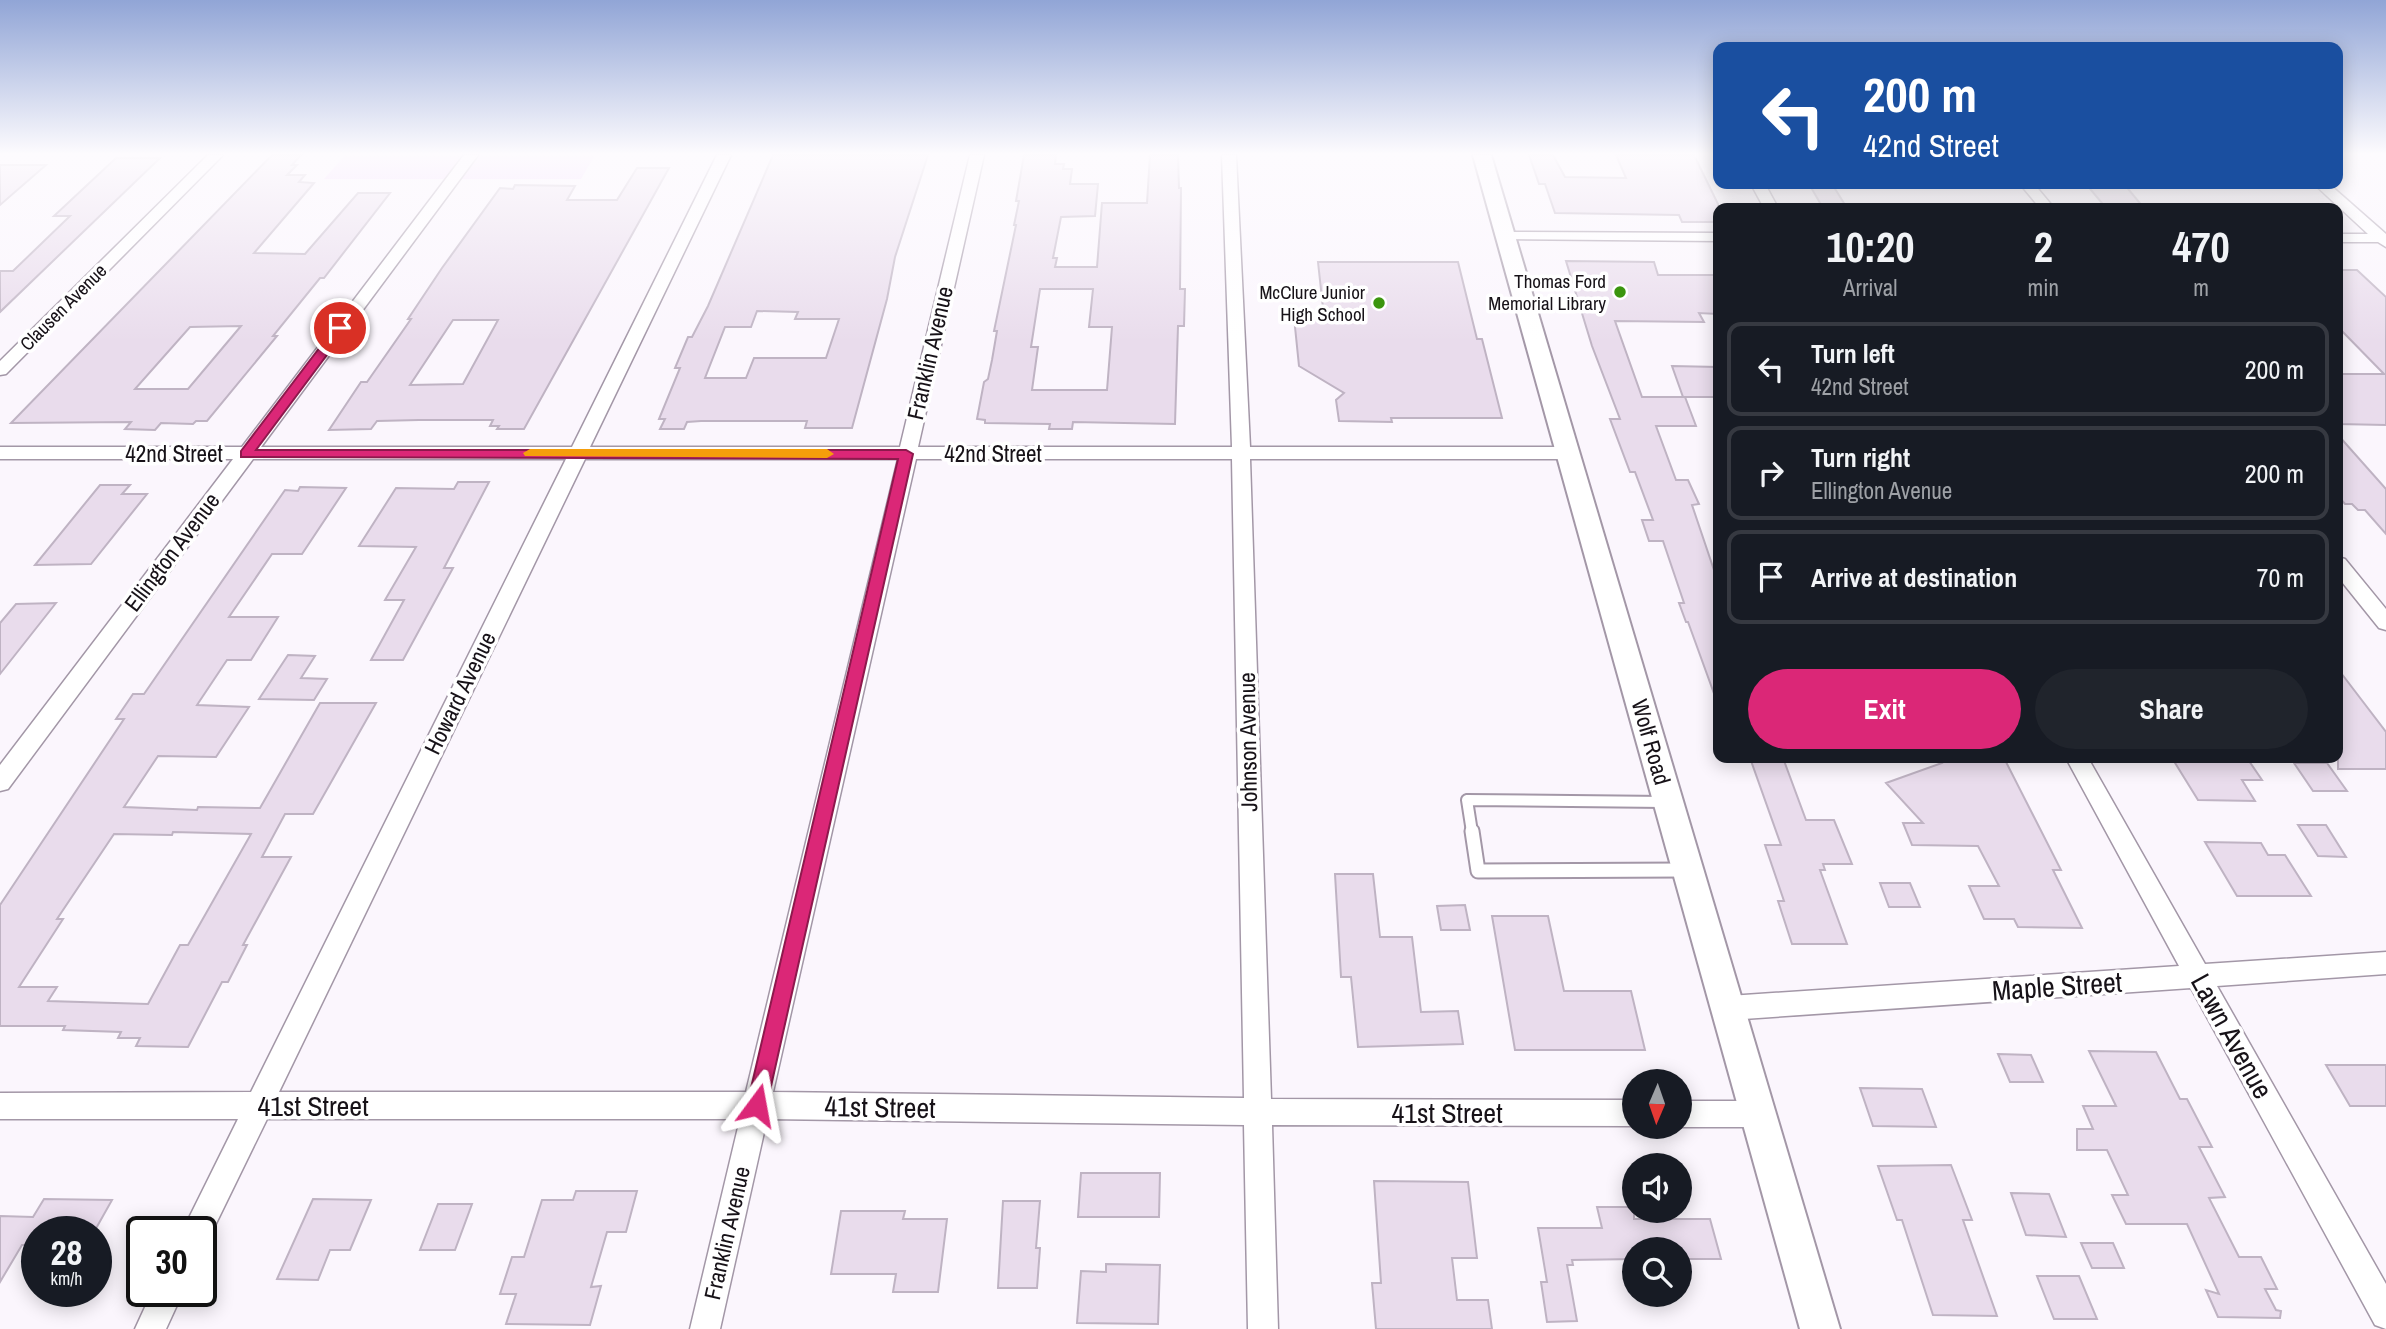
<!DOCTYPE html>
<html lang="en">
<head>
<meta charset="utf-8">
<style>
  :root { --surface:#171b24; --page:#20242c; --text:#f1f3f6; --muted:#9ea1a6; --line:#363941; --accent:#db2777 }
  body { margin:0; font-family:"Archivo Narrow",sans-serif; background:var(--page); color:var(--text); height:100vh; display:flex; flex-direction:column; font-size:26px; white-space:nowrap }
  * { box-sizing:border-box; margin:0 }
  p { font-size:23px; color:var(--muted) }
  .icon { flex:none; width:38px; height:38px; fill:none; stroke:currentColor; stroke-width:2; stroke-linecap:round; stroke-linejoin:round }
  .map { position:relative; flex:1; overflow:hidden }
  .details { position:absolute; left:1713px; top:203px; width:630px; height:560px; display:flex; flex-direction:column; background:var(--surface); border-radius:14px; box-shadow:0 4px 18px #0003 }
  .details>* { flex:none }
  .banner { position:absolute; left:1713px; top:42px; width:630px; height:147px; border-radius:14px; box-shadow:0 4px 18px #0003; background:#1a4fa0; color:#fff; overflow:hidden }
  .needle { width:46px; rotate:182deg }
  .tools { position:absolute; left:1622px; top:1069px; display:grid; gap:14px }
  .tools a { display:grid; place-items:center; width:70px; height:70px; border-radius:50%; background:var(--surface); box-shadow:0 4px 18px #0003; font-size:35px }
  .speed { position:absolute; left:21px; top:1216px; display:flex; gap:14px; font-size:35px; font-weight:700; text-align:center }
  .speed>* { display:grid; place-content:center; width:91px; height:91px; border-radius:50%; background:var(--surface); box-shadow:0 4px 18px #0003; line-height:1 }
  .speed small { font-size:18px; font-weight:400 }
  .speed .limit { border:4px solid #111; border-radius:10px; background:#fff; color:#111 }
  .pin { position:absolute; display:grid; place-items:center; width:60px; height:60px; color:#fff; margin:-30px; border:4px solid #fff; border-radius:50%; box-shadow:0 2px 7px #0007 }
  .me { position:absolute; width:77px; margin:-38px; rotate:13deg; stroke-linejoin:round; filter:drop-shadow(0 0 5px #0008) }
  .turn { display:flex; align-items:center; gap:24px; height:147px; padding:0 35px; font-size:32px }
  .turn .icon { width:91px; height:91px; stroke-width:2.5 }
  .turn b { display:block; font-size:49px; line-height:60px }
  .eta { display:flex; justify-content:space-evenly; align-items:center; height:119px; text-align:center }
  .eta b { font-size:42px; font-weight:700; line-height:49px }
  .cta { display:flex; gap:14px; margin-top:auto; padding:14px 35px }
  .cta a { flex:1; height:80px; border-radius:42px; background:var(--accent); color:#fff; font-size:28px; font-weight:700; line-height:80px; text-align:center }
  .cta a+a { background:var(--page); color:var(--text) }
  ul { padding:0; list-style:none }
  li { display:flex; align-items:center; gap:21px; height:94px; margin:0 14px 10px; padding:0 21px; border:4px solid var(--line); border-radius:14px }
  li div { flex:1 }
  li b { display:block; font-size:26px }
  li em { font-style:normal }
  .map>svg:first-child { display:block }
  .green { fill:#f2d3fb }
  .building { fill:#e9dcec; stroke:#bfb3c3; stroke-width:2; fill-rule:evenodd }
  .lines { fill:none; stroke-linecap:round; stroke-linejoin:round }
  .lane-far1-casing { stroke:#a397a7; stroke-width:14 }
  .lane-casing { stroke:#a397a7; stroke-width:17 }
  .street-casing { stroke:#a397a7; stroke-width:3 }
  .secondary-casing { stroke:#a397a7; stroke-width:4 }
  .lane-far1 { stroke:#fff; stroke-width:10 }
  .lane { stroke:#fff; stroke-width:13 }
  .street { fill:#fff; fill-rule:evenodd }
  .secondary { fill:#fff; fill-rule:evenodd }
  .route { fill:#db2777; stroke:#8e194d; stroke-width:2 }
  .slow { fill:#f59e0b }
  .poi-dot { fill:#3b950e; stroke:#fff; stroke-width:2.5 }
  .labels { text-anchor:middle; stroke-width:7; stroke-linejoin:round; paint-order:stroke }
  .far-poi-label { font-size:19px; fill:#171218; stroke:#fff; text-anchor:end }
  .far-street-label { font-size:19px; fill:#171218; stroke:#fff }
  .street-label { font-size:23px; fill:#171218; stroke:#fff }
  .near-street-label { font-size:28px; fill:#171218; stroke:#fff }
</style>
</head>
<body>
<div class="map">
<svg width="2386" height="1329" viewBox="0 0 2386 1329">
  <rect width="100%" height="100%" fill="#fbf6fd"/>
  <path class="green" d="M345 155H595L581 179H324Z"/>
  <path class="building" d="M272 155H301L292 165H297L287 175H305L299 182 314 183 254 253 305 254 358 193H390L324 278H320L273 336H277L207 421H196L193 424 161 423 155 430 125 429 131 422 11 423ZM241 326 188 389H135L190 327Z
    M773 155H928L895 257 887 299 852 428H805L807 421H701L687 422 684 429H660L665 419H659L680 368H675L688 337H692L708 306ZM757 311 798 312 795 319H839L826 358H754L746 378H705L725 327H751Z
    M1024 155H1056L1055 164H1064L1063 169H1072L1070 184H1098L1095 216 1061 217 1053 258H1057L1055 267H1097L1102 203H1147L1150 155H1178L1179 188H1181L1180 289H1185L1184 326H1178L1175 424 1073 422 1072 429H1049L1050 424 985 423V420L977 419 984 382 988 379 992 360 997 331H994L1016 225H1014L1019 201H1016ZM1040 289H1093L1089 327H1112L1107 390H1032L1038 347H1031Z
    M1529 155H1553L1565 177 1626 178 1616 155H1694L1718 204V222H1682L1679 215 1555 213 1545 184H1539Z
    M116 158H160L0 312V271H13L70 216H54Z
    M0 165H46L0 205Z
    M637 168H669L524 429H497L499 426H490L493 420H419L377 421 371 429 329 430 361 382H367L411 319H408L442 268 500 188 513 189 515 185 575 186 567 200H617ZM453 320H498L463 384 410 385Z
    M1809 184H1832L1847 208H1823Z
    M2086 184H2124L2144 208H2106Z
    M1566 261 1654 262 1658 275H1718V314L1699 313 1704 322 1615 321 1642 397H1685L1696 426H1656L1676 480H1688L1699 504 1692 505 1718 582V699H1716L1688 622H1686L1679 603H1684L1663 541H1649L1642 520H1653L1635 472H1630L1610 419H1620L1592 346Z
    M1318 262H1458L1477 339H1482L1502 418H1391L1392 422 1339 421 1336 400 1344 393 1299 366 1294 317H1324Z
    M2338 270H2357L2386 297V425L2338 424V374H2384L2338 327Z
    M1672 366 1718 367V397H1683Z
    M2338 435 2386 489V534L2365 510H2358L2352 504H2345L2338 496Z
    M458 482H489L444 568H453L403 660H371L404 600H385L416 547 359 546 396 488 454 489Z
    M100 485H130L122 494H147L91 564 35 565Z
    M300 487 346 488 302 554H272L229 617H278L251 660H227L197 705 249 707 216 757 158 756 124 807 197 810 198 807 260 808 320 703H376L313 814H285L262 857H291L243 945H247L228 982H222L188 1047 136 1046 140 1038H118L121 1032 63 1030 65 1026H0V905L124 719H116L133 694H144L285 490 298 491ZM173 832 251 834 188 945H180L148 1004 48 1001 57 987H19L63 919H57L114 834 172 835Z
    M56 603 0 674V623L16 604Z
    M288 655 315 656 301 678 327 679 314 700 259 699Z
    M2338 669 2386 732V769H2338Z
    M1750 758H1783L1806 820H1834L1852 864H1823L1825 870H1820L1847 944H1792L1778 901H1784L1765 845H1781Z
    M1939 758H2004L2061 870H2053L2082 928 2018 927 2014 919H1984L1969 886H1999L1978 846 1912 845 1903 823H1923L1886 783 1942 763Z
    M2172 758H2247L2262 780H2242L2255 801 2198 800Z
    M2294 763H2327L2347 791H2313Z
    M2298 825H2326L2346 857 2318 856Z
    M2205 842 2261 843 2268 855H2285L2311 896H2237Z
    M1335 874H1373L1380 937H1412L1421 1012 1458 1011 1463 1044 1358 1047 1351 977H1341Z
    M1880 883H1910L1920 907H1889Z
    M1465 905 1470 930H1441L1437 906Z
    M1492 916H1548L1564 991H1631L1645 1050H1515Z
    M2089 1051 2156 1052 2180 1099H2187L2212 1147H2199L2225 1197 2209 1198 2239 1257H2261L2277 1289H2265L2276 1310 2281 1311 2280 1318 2218 1317 2206 1290 2219 1294 2187 1224H2126L2112 1195H2128L2107 1150H2077V1129H2093L2083 1106H2116Z
    M1998 1054 2031 1055 2043 1082H2010Z
    M2326 1065H2386V1106H2350Z
    M1860 1088 1922 1089 1936 1127 1873 1126Z
    M1951 1165 1972 1220H1963L1997 1316 1933 1315 1902 1220H1897L1878 1166Z
    M1081 1173H1160L1159 1217H1078Z
    M1374 1181 1468 1182 1477 1258H1452L1457 1300H1488L1492 1329H1376L1372 1283H1381Z
    M576 1191H637L626 1232H607L591 1287 601 1286 590 1325 506 1324 516 1294H500L512 1257H524L542 1200H573Z
    M2011 1193 2049 1194 2066 1237 2026 1235Z
    M44 1199 112 1200 94 1232H37V1245H22L0 1282V1216L33 1217Z
    M313 1199 371 1200 350 1250H330L318 1280 277 1279Z
    M1003 1201H1040L1036 1248H1040L1037 1288H998Z
    M438 1204H472L455 1250H420Z
    M1597 1207H1634V1219H1710L1721 1259H1680V1250H1634V1259L1572 1260 1573 1265H1567L1577 1321 1547 1322 1541 1282H1547L1538 1228H1602Z
    M841 1211H905L903 1219H947L938 1292H893L896 1274H831Z
    M2081 1243H2113L2124 1268H2092Z
    M1106 1264 1160 1265 1158 1324 1077 1323 1081 1271 1106 1272Z
    M2037 1276H2079L2097 1319H2054Z"/>
  <g class="lines">
    <defs>
      <path id="lane-far1" d="M1472 832 1467 800 1665 802"/>
      <path id="lane" d="M1472 831 1478 871 1684 870"/>
      <path id="street" d="M208 155H223L6 374 0 375V361Z
        M464 155H478L261 447H572L717 155H731L590 447H900L970 155H984L918 447H1232L1222 155H1236L1250 447H1566L1575 453 1566 459H1250L1271 1099 1634 1100V1126L1272 1125 1278 1329H1248L1244 1125 767 1119 720 1329H690L740 1119H267L207 1242 201 1245V1232H182L238 1119H0V1093L251 1092 566 459H253L8 789 0 791V765L233 459H0V447H242ZM585 459H898L746 1092H279ZM916 459H1232L1244 1098 773 1092Z
        M1751 184H1765L1778 208H1764Z
        M2020 184H2034L2054 208H2040Z
        M2314 184H2329L2386 234V247L2378 242H2338V234H2368Z
        M1506 232 1718 233V241L1501 239 1499 236 1501 233Z
        M2338 557 2345 559 2386 609V630L2379 628 2338 577Z
        M2066 758H2088L2205 964 2386 952V974L2217 986 2386 1284V1329L2375 1325 2191 988 1729 1020 1720 1016 1716 1008 1720 1000 1729 996 2179 966Z
        M1680 1101H1758L1768 1104 1772 1114 1768 1124 1758 1127H1680Z
        M152 1292H183L166 1329H135Z"/>
      <path id="secondary" d="M1473 155H1491L1840 1329H1800Z"/>
    </defs>
    <use href="#lane-far1" class="lane-far1-casing"/>
    <use href="#lane" class="lane-casing"/>
    <use href="#street" class="street-casing"/>
    <use href="#secondary" class="secondary-casing"/>
    <use href="#lane-far1" class="lane-far1"/>
    <use href="#lane" class="lane"/>
    <use href="#street" class="street"/>
    <use href="#secondary" class="secondary"/>
  </g>
  <linearGradient id="sky" x2="0" y2="1"><stop stop-color="#91a5d6"/><stop offset="0.45" stop-color="#fdfbfe"/><stop offset="1" stop-color="#fdfbfe" stop-opacity="0"/></linearGradient>
  <rect width="2386" height="342" fill="url(#sky)"/>
  <path class="route" d="M340 324 347 328 256 450H906L913 454 765 1113 757 1116 750 1113 747 1105 898 459 241 457V451L336 326Z"/>
  <path class="slow" d="M530 449H827L834 454 827 458 525 456 523 453Z"/>
  <g class="poi-dot">
    <circle cx="1620" cy="292" r="7"/>
    <circle cx="1379" cy="303" r="7"/>
  </g>
  <g class="labels">
    <g class="far-poi-label">
      <text x="1606" y="288">Thomas Ford<tspan x="1606" dy="22">Memorial Library</tspan></text>
      <text x="1365" y="299">McClure Junior<tspan x="1365" dy="22">High School</tspan></text>
    </g>
    <g class="far-street-label">
      <text transform="translate(63 307) rotate(-45)" y="7">Clausen Avenue</text>
    </g>
    <g class="street-label">
      <text transform="translate(930 353) rotate(-77)" y="8">Franklin Avenue</text>
      <text x="174" y="462">42nd Street</text>
      <text x="993" y="462">42nd Street</text>
      <text transform="translate(172 552) rotate(-53)" y="8">Ellington Avenue</text>
      <text transform="translate(460 693) rotate(-64)" y="8">Howard Avenue</text>
      <text transform="translate(1248 742) rotate(-91)" y="8">Johnson Avenue</text>
      <text transform="translate(1651 742) rotate(74)" y="8">Wolf Road</text>
      <text transform="translate(727 1233) rotate(-77)" y="8">Franklin Avenue</text>
    </g>
    <g class="near-street-label">
      <text transform="translate(2057 986) rotate(-4)" y="10">Maple Street</text>
      <text transform="translate(2232 1036) rotate(61)" y="10">Lawn Avenue</text>
      <text x="313" y="1116">41st Street</text>
      <text transform="translate(880 1107) rotate(1)" y="10">41st Street</text>
      <text x="1447" y="1123">41st Street</text>
    </g>
  </g>
</svg>
<div class="tools">
<a><svg class="needle" viewBox="-14 -14 28 28"><path d="M0-13l5 13h-10z" fill="#e53935"/><path d="M0 13l5-13h-10z" fill="#9ea1a6"/></svg></a>
<a><svg class="icon" aria-label="sound" viewBox="0 0 24 24"><path d="M4 9h4l5-4v14l-5-4H4zM17 9q2 3 0 6"/></svg></a>
<a><svg class="icon" aria-label="search" viewBox="0 0 24 24"><circle cx="10" cy="10" r="6"/><path d="M15 15l6 6"/></svg></a>
</div>
<div class="speed"><div>28<small>km/h</small></div><div class="limit">30</div></div>
<div class="pin" style="left:340px;top:328px;background:#d93025"><svg class="icon" aria-label="arrive" viewBox="0 0 24 24"><path d="M6 21V4h12l-3 4 3 4H6"/></svg></div>
<svg class="me" style="left:757px;top:1105px" viewBox="-20 -20 40 40"><path d="M0-17L14 15 0 8-14 15z" fill="#db2777" stroke="#fff" stroke-width="4"/></svg>
<div class="banner">
<div class="turn"><svg class="icon" aria-label="left" viewBox="0 0 24 24"><path d="M17 20v-9H6M10 6l-5 5 5 5"/></svg><div><b>200 m</b>42nd Street</div></div>
</div>
<section class="details">
<div class="eta">
<div><b>10:20</b><p>Arrival</p></div>
<div><b>2</b><p>min</p></div>
<div><b>470</b><p>m</p></div>
</div>
<ul>
<li><svg class="icon" aria-label="left" viewBox="0 0 24 24"><path d="M17 20v-9H6M10 6l-5 5 5 5"/></svg><div><b>Turn left</b><p>42nd Street</p></div><em>200 m</em></li>
<li><svg class="icon" aria-label="right" viewBox="0 0 24 24"><path d="M7 20v-9h11M14 6l5 5-5 5"/></svg><div><b>Turn right</b><p>Ellington Avenue</p></div><em>200 m</em></li>
<li><svg class="icon" aria-label="arrive" viewBox="0 0 24 24"><path d="M6 21V4h12l-3 4 3 4H6"/></svg><div><b>Arrive at destination</b></div><em>70 m</em></li>
</ul>
<div class="cta"><a>Exit</a><a>Share</a></div>
</section>
</div>
</body>
</html>
